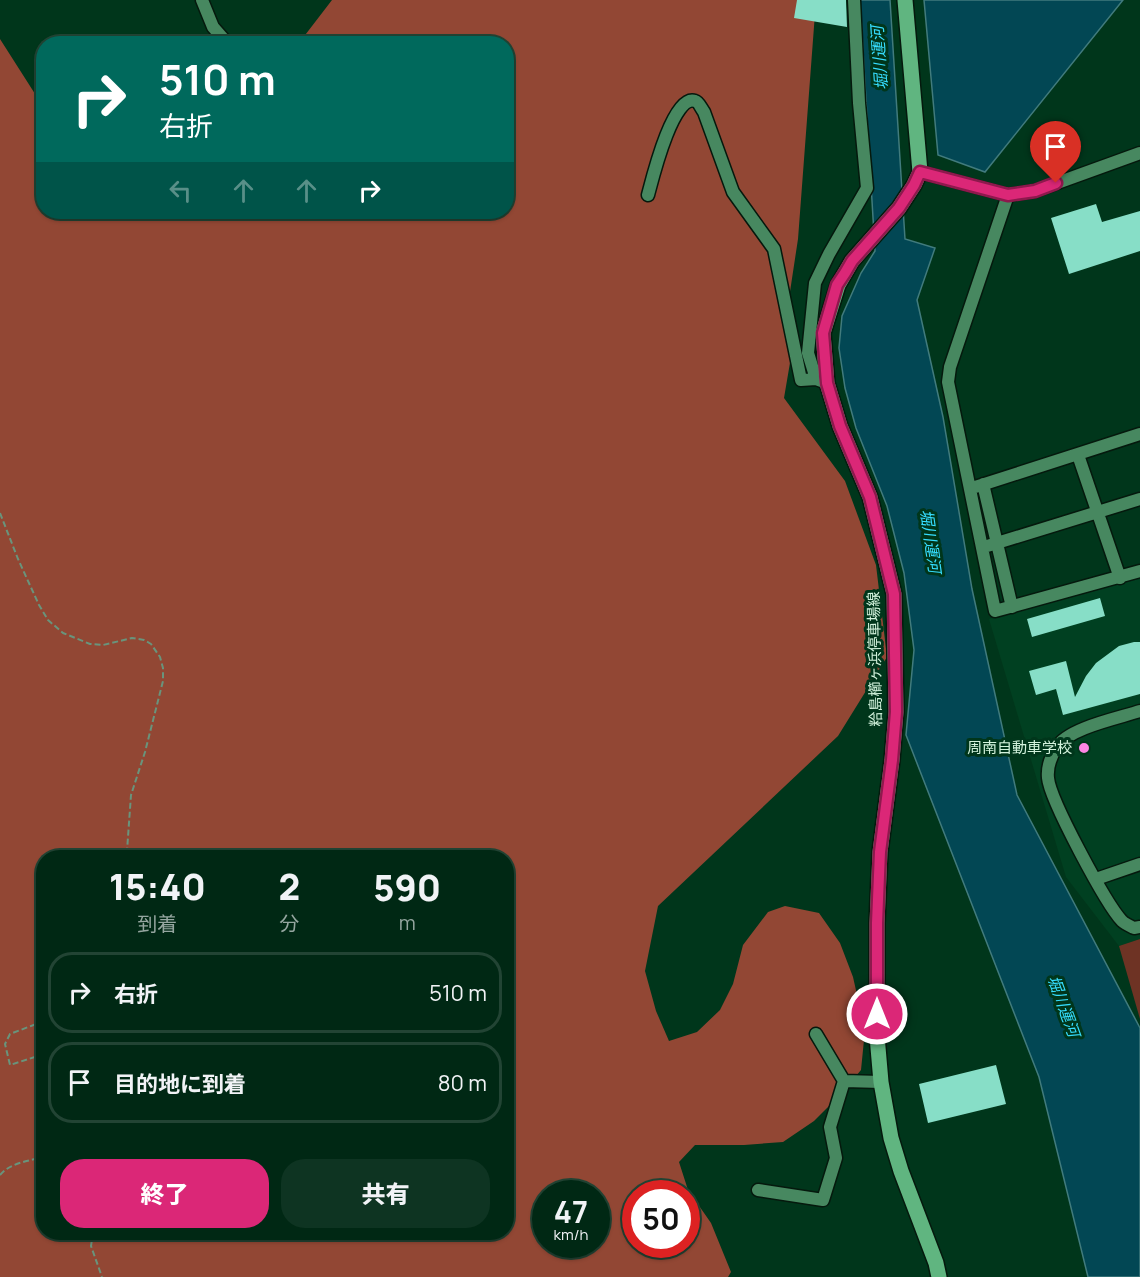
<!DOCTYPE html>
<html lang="ja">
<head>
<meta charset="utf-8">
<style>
  :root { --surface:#002814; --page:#0e3422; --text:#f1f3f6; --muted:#95a6a0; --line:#224434; --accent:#db2777 }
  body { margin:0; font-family:Manrope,"Noto Sans JP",sans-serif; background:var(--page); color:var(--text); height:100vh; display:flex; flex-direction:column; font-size:22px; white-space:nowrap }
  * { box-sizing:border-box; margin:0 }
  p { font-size:20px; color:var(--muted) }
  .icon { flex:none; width:33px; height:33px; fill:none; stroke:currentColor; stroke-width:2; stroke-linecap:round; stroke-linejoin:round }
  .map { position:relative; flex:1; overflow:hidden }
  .sheet { position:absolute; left:36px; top:850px; width:478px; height:390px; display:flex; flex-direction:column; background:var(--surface); border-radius:24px; box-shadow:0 2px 4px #0004,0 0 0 2px var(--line) }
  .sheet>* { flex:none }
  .guide { position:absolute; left:36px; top:36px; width:478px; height:183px; border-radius:24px; box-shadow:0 2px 4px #0004,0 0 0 2px var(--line); background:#00695c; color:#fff; overflow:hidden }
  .speed { position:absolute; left:532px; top:1180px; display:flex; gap:12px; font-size:30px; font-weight:700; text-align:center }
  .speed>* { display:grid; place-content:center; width:78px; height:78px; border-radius:50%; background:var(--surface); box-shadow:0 2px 4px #0004,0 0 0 2px var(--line); line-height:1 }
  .speed small { font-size:15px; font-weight:400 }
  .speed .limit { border:9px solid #d22; background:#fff; color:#111 }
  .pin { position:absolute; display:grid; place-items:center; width:51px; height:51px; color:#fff; margin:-62px -26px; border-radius:50% 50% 50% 0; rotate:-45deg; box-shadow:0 0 6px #0007 }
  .pin .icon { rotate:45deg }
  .me { position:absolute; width:66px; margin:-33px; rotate:0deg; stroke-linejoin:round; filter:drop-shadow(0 0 4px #0008) }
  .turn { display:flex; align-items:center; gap:21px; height:126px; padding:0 24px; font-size:27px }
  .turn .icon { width:78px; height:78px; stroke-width:2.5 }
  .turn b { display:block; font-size:42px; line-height:51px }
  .lanes { display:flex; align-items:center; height:57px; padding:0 24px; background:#0003; justify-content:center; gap:30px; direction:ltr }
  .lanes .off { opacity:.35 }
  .eta { display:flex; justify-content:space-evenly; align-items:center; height:102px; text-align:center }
  .eta b { font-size:36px; font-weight:800; line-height:42px }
  .cta { display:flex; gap:12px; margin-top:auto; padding:12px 24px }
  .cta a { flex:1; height:69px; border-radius:24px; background:var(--accent); color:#fff; font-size:24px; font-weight:800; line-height:69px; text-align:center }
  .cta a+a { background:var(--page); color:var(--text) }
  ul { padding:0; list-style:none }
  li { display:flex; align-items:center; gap:18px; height:81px; margin:0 12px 9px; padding:0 12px; border:3px solid var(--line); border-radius:24px }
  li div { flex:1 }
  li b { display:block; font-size:22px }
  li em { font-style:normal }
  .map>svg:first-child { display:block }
  .built { fill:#004021 }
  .green { fill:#6e3324 }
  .forest { fill:#924734; fill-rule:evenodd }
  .water { fill:#024754; stroke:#417b7d; stroke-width:1.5 }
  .building { fill:#87dec7 }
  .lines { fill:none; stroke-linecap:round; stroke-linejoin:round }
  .minor-casing { stroke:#05190d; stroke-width:15 }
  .major-casing { stroke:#05190d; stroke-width:18 }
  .path { stroke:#69947c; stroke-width:2; stroke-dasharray:6 3; stroke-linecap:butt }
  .minor { stroke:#478860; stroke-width:12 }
  .major { stroke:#60b580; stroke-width:15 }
  .route-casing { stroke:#8e194d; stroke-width:15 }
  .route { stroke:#db2777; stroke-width:10 }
  .poi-dot { fill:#fc86e4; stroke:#00361b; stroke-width:2 }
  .labels { text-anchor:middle; stroke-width:6; stroke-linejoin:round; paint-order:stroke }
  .street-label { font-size:15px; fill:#d3f3dd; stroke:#00361b }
  .poi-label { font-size:15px; fill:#d3f3dd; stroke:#00361b; text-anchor:end }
  .water-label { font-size:16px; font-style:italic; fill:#35ddfe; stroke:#00361b }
</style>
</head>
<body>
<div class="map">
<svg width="1140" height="1277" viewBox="0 0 1140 1277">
  <rect width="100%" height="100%" fill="#00361b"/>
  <path class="built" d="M1140 572V939L1119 946 1066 877 989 619Z"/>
  <path class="green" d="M1140 939V1019L1119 946Z"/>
  <path class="forest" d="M332 0H816L798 239 786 318 792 351 784 398 845 481 876 565 887 657 838 736 658 906 645 971 656 1011 669 1041 697 1032 720 1010 733 984 743 945 768 912 785 906 819 913 840 943 853 977 865 1030 861 1070 840 1095 814 1121 783 1142 744 1145H695L679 1162 688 1190 711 1223 731 1272 728 1277H0V39L37 97 43 99 44 212H507V44L299 43ZM44 858H507V1233H44ZM546 1194H597V1245H546ZM636 1194H687V1245H636Z"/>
  <path class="water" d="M860 0H890L905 239 935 248 917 300 943 417 972 589 1017 795 1140 1028V1277H1088L1039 1077 906 735 914 650 904 573 887 506 856 428 845 388 839 348 842 316 861 273 875 251Z
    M924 0H1123L985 172 938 155Z"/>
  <path class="building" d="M797 0H846L847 27 794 18Z
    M1096 204 1102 222 1140 211V251L1069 274 1051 218Z
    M1100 598 1105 616 1032 637 1027 619Z
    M1134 642H1140V694L1063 715 1056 689 1036 695 1029 671 1066 661 1075 697 1086 676 1096 663 1119 646Z
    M996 1065 1006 1104 928 1123 919 1084Z"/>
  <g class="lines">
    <defs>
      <path id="minor" d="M202 0 213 27 228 44
        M920 172 1008 195 1035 191 1140 153
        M648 195C652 180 673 93 695 101 699 102 701 108 704 112L733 192 774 249 801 380 816 379 827 383
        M1008 195 950 367 948 382 995 611 1140 571
        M816 379 808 353 815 283 829 254 867 188 859 103 854 0
        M1078 455 1120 578
        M983 484 1012 607
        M972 488 1140 434
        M984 547 1140 499
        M1140 711C1119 718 1068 728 1057 747 1051 756 1047 768 1048 778 1050 800 1106 904 1122 921 1125 924 1130 926 1134 928L1140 927
        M1096 879 1140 864
        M844 1081 881 1082
        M758 1190 823 1200 836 1158 830 1127 844 1081 816 1034"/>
      <path id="major" d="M905 0 920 172 914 185 899 208 852 261 838 285 823 333 827 383 840 426 870 497 894 594 896 712 892 760 880 852 877 923V1036L881 1082 891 1138 901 1171 936 1263 939 1277"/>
    </defs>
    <use href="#minor" class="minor-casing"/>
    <use href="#major" class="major-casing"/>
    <path class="path" d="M0 513 18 559 39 605 48 620 63 633 90 644 103 645 132 638 144 640 151 644 160 657 163 668V681L145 752 131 795 127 851 125 858
      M44 1021 10 1034 5 1044 10 1065 44 1054
      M0 1175C11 1162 28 1162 44 1156
      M93 1233 91 1246 102 1277"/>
    <use href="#minor" class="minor"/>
    <use href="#major" class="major"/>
  </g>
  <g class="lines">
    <defs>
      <path id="route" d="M877 1014V923L880 852 892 760 896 712 894 594 870 497 840 426 827 383 823 333 837 285 845 273 852 261 899 208 914 185 920 172 1008 195 1035 191 1056 183"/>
    </defs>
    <use href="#route" class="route-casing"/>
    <use href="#route" class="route"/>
  </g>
  <circle class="poi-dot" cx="1084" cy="748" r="6"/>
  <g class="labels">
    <g class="street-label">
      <text transform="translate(875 659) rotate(-91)" y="5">粭島櫛ヶ浜停車場線</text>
    </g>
    <g class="poi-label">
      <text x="1072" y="753">周南自動車学校</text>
    </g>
    <g class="water-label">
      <text transform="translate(879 58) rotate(-94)" y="6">堀川運河</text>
      <text transform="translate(931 541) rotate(82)" y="6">堀川運河</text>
      <text transform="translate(1064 1006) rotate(70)" y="6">堀川運河</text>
    </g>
  </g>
</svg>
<div class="speed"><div>47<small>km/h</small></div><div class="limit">50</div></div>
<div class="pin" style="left:1056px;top:183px;background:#d93025"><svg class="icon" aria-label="arrive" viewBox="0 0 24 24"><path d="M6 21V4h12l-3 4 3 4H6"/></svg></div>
<svg class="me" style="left:877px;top:1014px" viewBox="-20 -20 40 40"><circle r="17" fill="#db2777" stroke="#fff" stroke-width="3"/><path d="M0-11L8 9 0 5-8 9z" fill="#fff"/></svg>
<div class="guide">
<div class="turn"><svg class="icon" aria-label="right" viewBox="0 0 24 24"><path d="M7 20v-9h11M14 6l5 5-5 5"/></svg><div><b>510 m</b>右折</div></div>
<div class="lanes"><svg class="icon off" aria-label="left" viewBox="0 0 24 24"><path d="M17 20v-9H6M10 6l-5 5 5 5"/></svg><svg class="icon off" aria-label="ahead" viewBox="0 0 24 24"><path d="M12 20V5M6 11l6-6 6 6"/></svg><svg class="icon off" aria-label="ahead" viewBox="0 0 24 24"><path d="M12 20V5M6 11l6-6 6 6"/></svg><svg class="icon" aria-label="right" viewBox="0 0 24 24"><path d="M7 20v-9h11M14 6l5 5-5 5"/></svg></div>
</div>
<section class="sheet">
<div class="eta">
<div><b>15:40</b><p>到着</p></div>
<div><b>2</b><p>分</p></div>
<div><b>590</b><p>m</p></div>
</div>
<ul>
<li><svg class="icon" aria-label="right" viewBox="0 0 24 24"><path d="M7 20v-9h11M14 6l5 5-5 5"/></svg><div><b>右折</b></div><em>510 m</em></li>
<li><svg class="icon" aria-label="arrive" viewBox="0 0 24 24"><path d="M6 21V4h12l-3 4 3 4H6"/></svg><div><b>目的地に到着</b></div><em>80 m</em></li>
</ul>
<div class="cta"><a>終了</a><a>共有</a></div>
</section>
</div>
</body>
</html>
